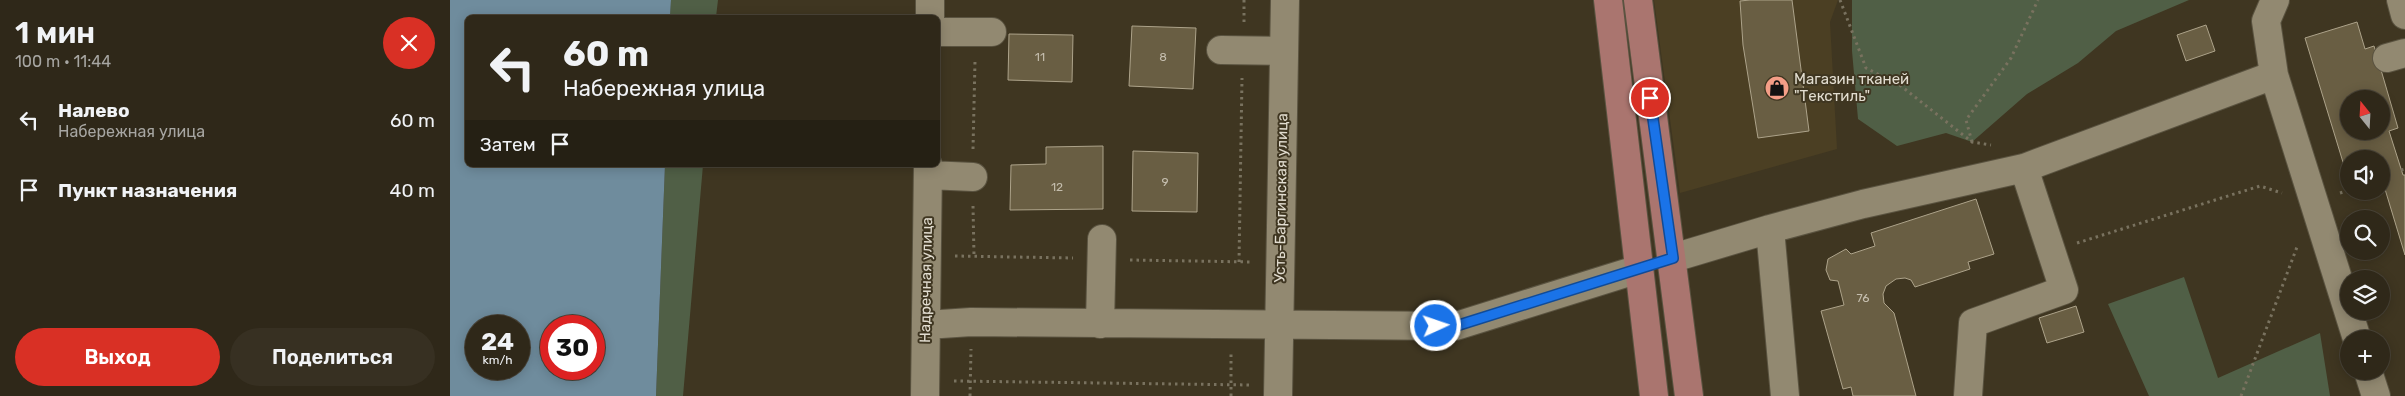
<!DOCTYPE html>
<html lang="ru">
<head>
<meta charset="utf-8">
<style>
  :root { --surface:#2f2819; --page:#373022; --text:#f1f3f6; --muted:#a7a6a2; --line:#4a4438; --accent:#d93025 }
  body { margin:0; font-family:Rubik,sans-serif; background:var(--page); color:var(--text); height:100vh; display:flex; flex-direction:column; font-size:19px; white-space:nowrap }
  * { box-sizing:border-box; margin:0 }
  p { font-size:16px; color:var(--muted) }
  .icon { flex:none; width:28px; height:28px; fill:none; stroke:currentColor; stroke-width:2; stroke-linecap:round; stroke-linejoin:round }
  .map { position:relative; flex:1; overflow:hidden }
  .side { display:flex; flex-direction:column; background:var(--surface); width:450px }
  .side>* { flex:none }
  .hud { position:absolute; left:15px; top:15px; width:475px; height:152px; border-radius:8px; box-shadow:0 2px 12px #0003,0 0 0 1px var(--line); background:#2f2819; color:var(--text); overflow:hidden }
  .needle { width:32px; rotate:342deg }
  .tools { position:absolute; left:1890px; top:90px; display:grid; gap:10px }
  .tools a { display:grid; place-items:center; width:50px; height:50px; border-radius:50%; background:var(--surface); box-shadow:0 2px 12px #0003,0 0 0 1px var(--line); font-size:25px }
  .speed { position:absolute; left:15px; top:315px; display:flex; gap:10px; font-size:25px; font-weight:700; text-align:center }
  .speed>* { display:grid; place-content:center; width:65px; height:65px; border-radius:50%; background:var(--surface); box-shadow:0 2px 12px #0003,0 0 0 1px var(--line); line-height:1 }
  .speed small { font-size:12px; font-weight:400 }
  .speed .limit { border:8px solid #d22; background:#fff; color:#111 }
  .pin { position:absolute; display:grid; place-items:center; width:42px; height:42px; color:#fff; margin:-21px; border:2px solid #fff; border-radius:50%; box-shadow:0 1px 5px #0007 }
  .me { position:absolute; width:55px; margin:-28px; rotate:87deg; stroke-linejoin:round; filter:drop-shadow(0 0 4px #0008) }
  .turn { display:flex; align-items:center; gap:18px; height:105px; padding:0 15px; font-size:22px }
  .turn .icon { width:65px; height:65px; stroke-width:2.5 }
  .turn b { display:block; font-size:35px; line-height:42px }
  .then { display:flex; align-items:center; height:48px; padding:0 15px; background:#0003; gap:10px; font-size:19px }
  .round { display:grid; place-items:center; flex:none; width:52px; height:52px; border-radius:26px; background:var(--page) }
  .headline { display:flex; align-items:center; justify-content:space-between; height:85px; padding:0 15px }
  h1 { font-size:30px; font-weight:600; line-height:38px }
  .action { display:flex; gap:10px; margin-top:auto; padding:10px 15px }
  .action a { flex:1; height:58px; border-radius:30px; background:var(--accent); color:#fff; font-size:20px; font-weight:600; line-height:58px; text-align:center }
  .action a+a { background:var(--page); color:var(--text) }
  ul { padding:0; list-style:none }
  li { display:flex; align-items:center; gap:15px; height:70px; padding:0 15px }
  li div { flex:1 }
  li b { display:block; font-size:19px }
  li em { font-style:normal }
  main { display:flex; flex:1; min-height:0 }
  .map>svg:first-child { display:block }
  .built { fill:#4b3f23 }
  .green { fill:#505f46 }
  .water { fill:#6f8c9d; fill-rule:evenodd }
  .building { fill:#695e43; stroke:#ada38a; fill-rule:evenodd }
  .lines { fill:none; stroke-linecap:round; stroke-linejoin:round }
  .minor-casing { stroke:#5a5340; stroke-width:30 }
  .major-casing { stroke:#5a5340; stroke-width:30 }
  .path { stroke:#79725f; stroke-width:3; stroke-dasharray:2.5 4; stroke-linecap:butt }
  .minor { stroke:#928971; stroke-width:28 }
  .major { stroke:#aa756f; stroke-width:28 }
  .route-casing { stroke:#114b97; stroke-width:12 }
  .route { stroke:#1a73e8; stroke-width:9 }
  .labels { text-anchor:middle; stroke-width:4; stroke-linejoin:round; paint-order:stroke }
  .number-label { font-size:12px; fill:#c4bdad }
  .poi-label { font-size:15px; fill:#e2ddd0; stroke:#3f3621; text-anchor:start }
  .street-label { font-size:15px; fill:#e2ddd0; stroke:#3f3621 }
</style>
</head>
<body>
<main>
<section class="side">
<div class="headline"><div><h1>1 мин</h1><p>100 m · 11:44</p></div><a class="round" style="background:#d93025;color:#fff"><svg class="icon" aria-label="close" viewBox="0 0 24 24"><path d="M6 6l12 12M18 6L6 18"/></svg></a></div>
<ul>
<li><svg class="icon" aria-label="left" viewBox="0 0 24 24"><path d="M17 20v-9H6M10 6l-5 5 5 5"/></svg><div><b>Налево</b><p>Набережная улица</p></div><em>60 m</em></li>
<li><svg class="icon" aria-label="arrive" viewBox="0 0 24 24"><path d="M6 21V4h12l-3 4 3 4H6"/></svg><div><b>Пункт назначения</b></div><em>40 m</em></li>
</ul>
<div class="action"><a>Выход</a><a>Поделиться</a></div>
</section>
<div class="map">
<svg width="1955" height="396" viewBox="0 0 1955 396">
  <rect width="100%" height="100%" fill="#3f3621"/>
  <path class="built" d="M1204 0H1388L1380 22 1387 149 1230 193Z"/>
  <path class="green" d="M221 0H268L266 17H220Z
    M1402 0H1739L1666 31 1628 63 1577 94 1522 142 1496 133 1447 146 1408 119 1402 51Z
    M215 165H253L233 396H206Z
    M1734 277 1768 378 1870 333 1880 396H1699L1658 304Z"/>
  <path class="water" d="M0 0H221L220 17 18 18V165H215L206 396H0ZM26 326H69V369H26ZM144 326V369H101V326Z"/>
  <path class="building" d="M1300 0H1342L1359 131 1308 138 1293 45 1290 1Z
    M1907 22 1915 49 1924 46 1948 128 1939 131 1953 175H1955V255L1931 176V159H1899V171L1896 172 1855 38ZM1899 99H1931V131H1899Z
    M1756 25 1765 51 1736 61 1727 35Z
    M682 26 746 28 743 89 679 86Z
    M559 34 623 35 622 82 558 80Z
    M653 146V209L560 210 561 165 596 164V147Z
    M683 151 748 153 747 212 682 211Z
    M1526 199 1544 254 1518 262 1520 269 1465 287 1461 280 1455 278 1446 279 1436 286 1433 294 1434 303 1444 313 1466 396H1403L1401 387 1393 389 1371 311 1394 305 1388 281 1380 280 1376 270 1378 259 1396 249 1401 254 1425 246 1421 233Z
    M1626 306 1634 332 1597 343 1589 318Z"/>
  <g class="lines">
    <defs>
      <path id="minor" d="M1951 0 1955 15
        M480 18V0
        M488 32H542
        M771 50 833 51
        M1937 58 1955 53
        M1824 75 1907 339
        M478 175 523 177
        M1320 229 1335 396
        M1223 258 1320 229 1413 204 1574 168 1824 75 1816 21 1825 0
        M650 324 652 239
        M476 325 521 322 1006 326 1189 269
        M1918 371 1926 396
        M475 396 478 165
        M828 396 835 0
        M1518 396 1523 323 1614 290 1574 168"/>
      <path id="major" d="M1158 0 1204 396
        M1188 0 1239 396"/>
    </defs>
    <use href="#minor" class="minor-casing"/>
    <use href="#major" class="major-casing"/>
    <path class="path" d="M1390 0 1416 68 1451 86 1522 142 1541 145
      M794 22V0
      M1522 142 1516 120 1561 58 1588 0
      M523 149 525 61
      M1951 170 1955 169
      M1931 178H1932
      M1890 193 1899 190
      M523 206 524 256
      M1627 243 1810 186 1832 193
      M505 256 623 258
      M680 260 803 262
      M789 262 792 78
      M504 381 800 385
      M520 396 521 349
      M781 396V352
      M1791 396 1847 247"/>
    <use href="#minor" class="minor"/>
    <use href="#major" class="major"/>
  </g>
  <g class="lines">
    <defs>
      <path id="route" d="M986 326H1006L1223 258 1200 98"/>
    </defs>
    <use href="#route" class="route-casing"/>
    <use href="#route" class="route"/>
  </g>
  <defs>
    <symbol id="shop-disc" viewBox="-11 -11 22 22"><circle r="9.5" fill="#f49e87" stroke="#3f3621"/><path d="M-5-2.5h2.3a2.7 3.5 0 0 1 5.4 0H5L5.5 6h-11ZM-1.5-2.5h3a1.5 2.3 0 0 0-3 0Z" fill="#111"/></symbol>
  </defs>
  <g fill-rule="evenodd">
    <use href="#shop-disc" x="1313" y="74" width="28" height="28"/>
  </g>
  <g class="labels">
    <g class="number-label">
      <text x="590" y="61">11</text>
      <text x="713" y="61">8</text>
      <text x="715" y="186">9</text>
      <text x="607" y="191">12</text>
      <text x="1413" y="302">76</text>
    </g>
    <g class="poi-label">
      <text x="1344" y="84">Магазин тканей<tspan x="1344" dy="17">"Текстиль"</tspan></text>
    </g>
    <g class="street-label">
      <text transform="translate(831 198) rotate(-89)" y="5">Усть-Баргинская улица</text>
      <text transform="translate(476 280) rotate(-89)" y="5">Надречная улица</text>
    </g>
  </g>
</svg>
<div class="tools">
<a><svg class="needle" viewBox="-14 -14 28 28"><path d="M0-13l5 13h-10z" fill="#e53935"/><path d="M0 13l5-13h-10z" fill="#a7a6a2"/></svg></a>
<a><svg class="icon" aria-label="sound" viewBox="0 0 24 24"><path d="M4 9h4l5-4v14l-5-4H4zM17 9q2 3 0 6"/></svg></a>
<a><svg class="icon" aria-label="search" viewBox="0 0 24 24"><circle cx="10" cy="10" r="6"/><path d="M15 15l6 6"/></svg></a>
<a><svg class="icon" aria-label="layers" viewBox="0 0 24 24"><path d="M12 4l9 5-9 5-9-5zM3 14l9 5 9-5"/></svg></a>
<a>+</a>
</div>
<div class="speed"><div>24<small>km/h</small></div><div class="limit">30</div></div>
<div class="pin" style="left:1200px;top:98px;background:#d93025"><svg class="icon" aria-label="arrive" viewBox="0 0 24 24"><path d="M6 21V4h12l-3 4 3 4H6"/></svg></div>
<svg class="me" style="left:986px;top:326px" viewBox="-20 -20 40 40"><circle r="17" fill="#1a73e8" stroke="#fff" stroke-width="3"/><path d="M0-11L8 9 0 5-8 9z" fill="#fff"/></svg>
<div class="hud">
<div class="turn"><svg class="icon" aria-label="left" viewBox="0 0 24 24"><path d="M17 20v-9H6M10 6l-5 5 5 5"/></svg><div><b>60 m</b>Набережная улица</div></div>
<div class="then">Затем<svg class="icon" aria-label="arrive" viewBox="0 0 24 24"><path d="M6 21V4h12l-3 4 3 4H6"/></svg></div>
</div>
</div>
</main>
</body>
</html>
